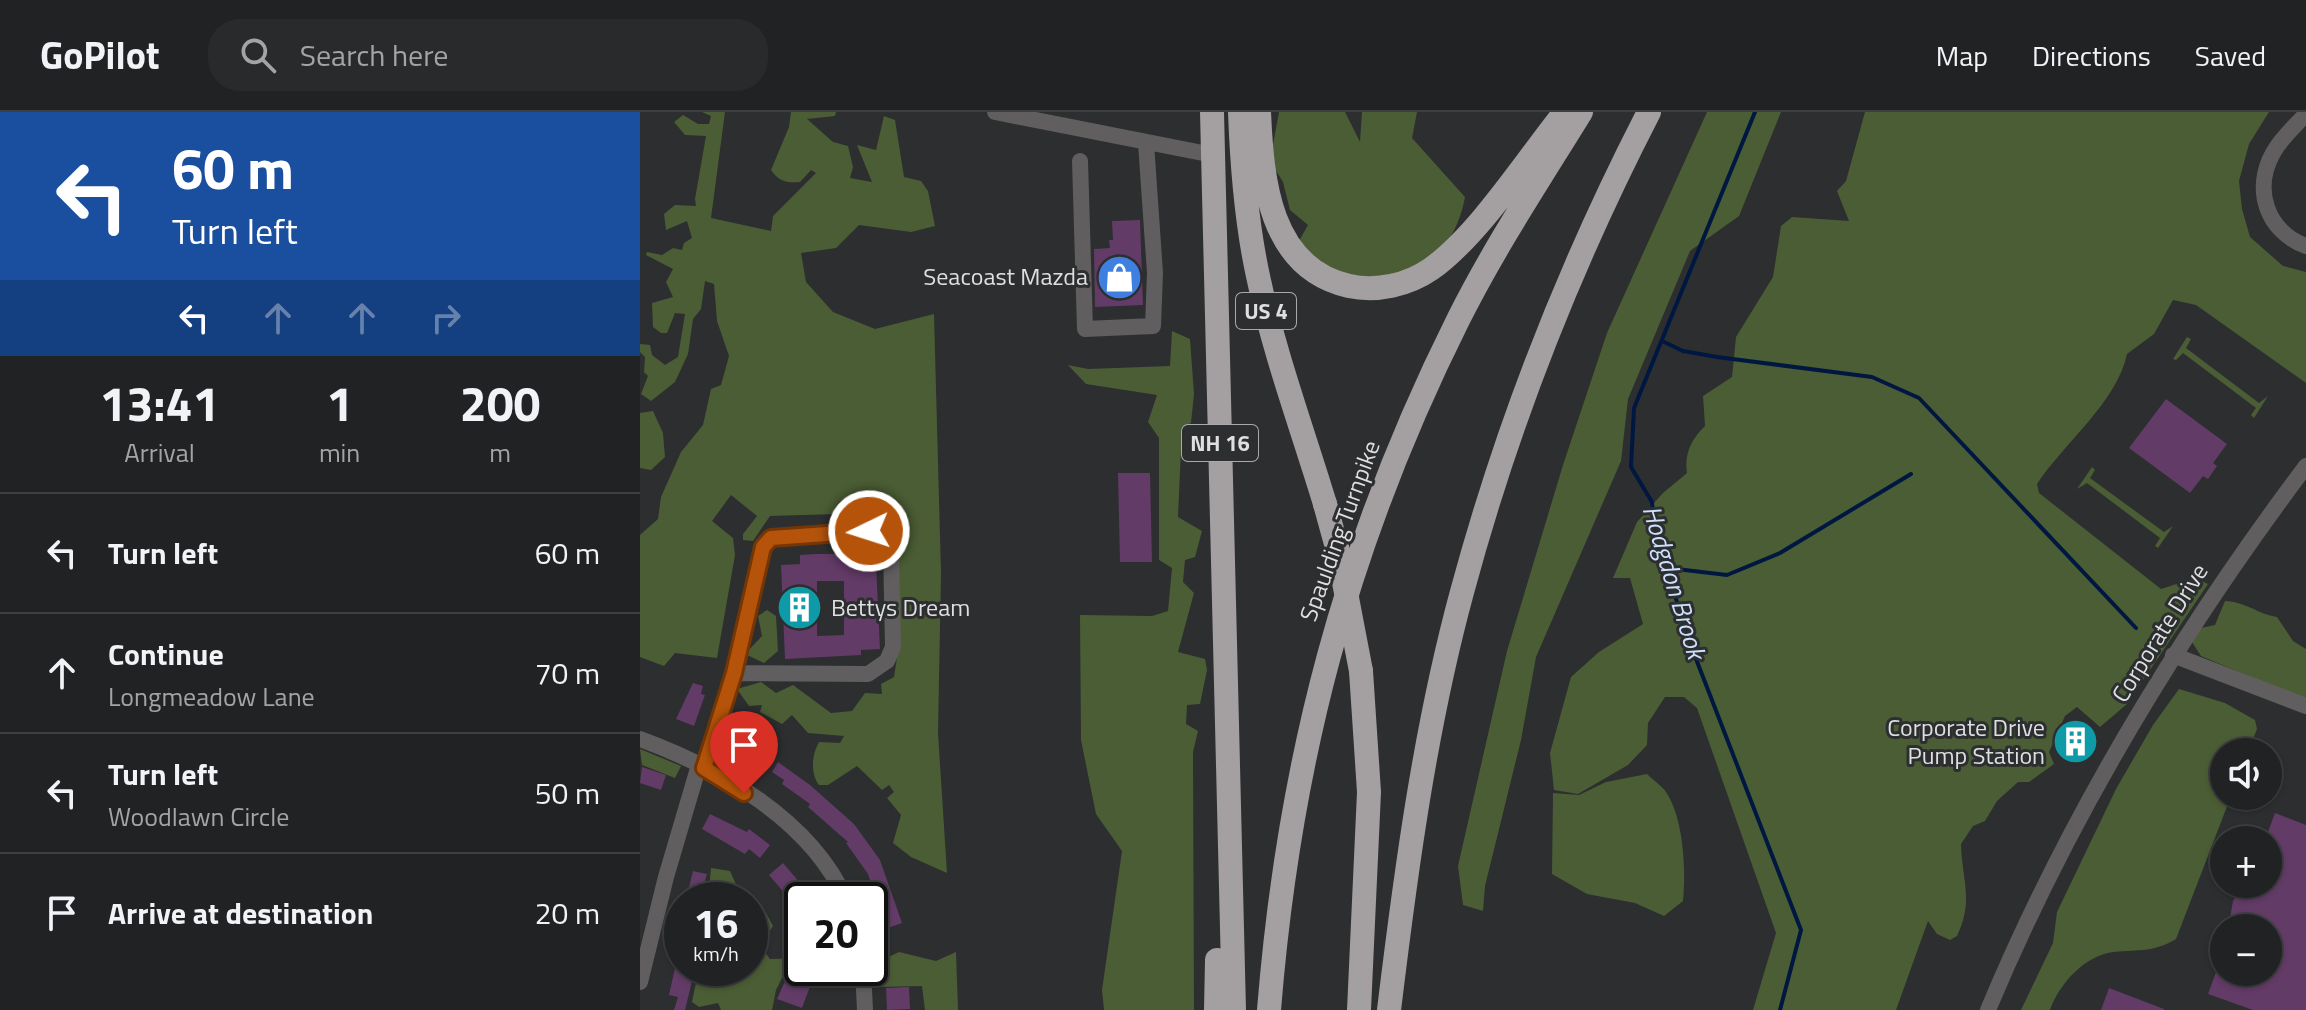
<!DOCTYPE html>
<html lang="en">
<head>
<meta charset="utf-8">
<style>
  :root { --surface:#212224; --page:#292a2c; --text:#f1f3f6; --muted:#a2a4a6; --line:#3e3f41 }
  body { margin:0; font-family:"Titillium Web",sans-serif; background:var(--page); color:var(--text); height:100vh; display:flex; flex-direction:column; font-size:30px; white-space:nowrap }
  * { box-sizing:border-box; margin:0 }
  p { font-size:26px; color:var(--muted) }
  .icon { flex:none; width:44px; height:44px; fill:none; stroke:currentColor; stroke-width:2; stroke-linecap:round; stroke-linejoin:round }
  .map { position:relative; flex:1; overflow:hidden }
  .sheet { display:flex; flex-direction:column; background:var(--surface); width:640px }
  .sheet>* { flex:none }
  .top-card { background:#1a4fa0; color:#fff; overflow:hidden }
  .fabs { position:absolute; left:1570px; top:626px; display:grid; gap:16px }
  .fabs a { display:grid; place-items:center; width:72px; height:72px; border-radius:50%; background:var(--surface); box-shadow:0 2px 6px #0004,0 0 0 2px var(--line); font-size:40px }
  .speed { position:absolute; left:24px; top:770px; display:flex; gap:16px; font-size:40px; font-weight:700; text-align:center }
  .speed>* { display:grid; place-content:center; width:104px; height:104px; border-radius:50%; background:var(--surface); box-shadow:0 2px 6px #0004,0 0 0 2px var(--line); line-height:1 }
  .speed small { font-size:20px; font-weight:400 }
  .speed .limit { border:4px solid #111; border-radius:12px; background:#fff; color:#111 }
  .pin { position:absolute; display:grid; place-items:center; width:68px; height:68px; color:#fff; margin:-82px -34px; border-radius:50% 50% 50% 0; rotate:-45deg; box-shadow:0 0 8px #0007 }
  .pin .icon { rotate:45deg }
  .me { position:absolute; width:88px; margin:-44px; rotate:266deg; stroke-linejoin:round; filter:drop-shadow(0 0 6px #0008) }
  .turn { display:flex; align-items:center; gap:28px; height:168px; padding:0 40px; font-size:36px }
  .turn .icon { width:104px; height:104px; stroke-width:2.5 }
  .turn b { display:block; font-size:56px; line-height:68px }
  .lanes { display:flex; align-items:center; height:76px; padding:0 40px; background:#0003; justify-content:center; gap:40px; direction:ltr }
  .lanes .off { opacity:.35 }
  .eta { display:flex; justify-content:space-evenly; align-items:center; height:136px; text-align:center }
  .eta b { font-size:48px; font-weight:700; line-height:56px }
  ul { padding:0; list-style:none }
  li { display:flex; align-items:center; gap:24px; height:120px; padding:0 40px; border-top:2px solid var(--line) }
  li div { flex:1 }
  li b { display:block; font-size:30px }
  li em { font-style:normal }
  header { display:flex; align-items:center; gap:48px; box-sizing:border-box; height:112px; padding:0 40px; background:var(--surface); border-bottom:2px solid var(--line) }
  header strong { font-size:38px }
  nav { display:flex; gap:44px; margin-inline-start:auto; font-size:28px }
  .search { width:560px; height:72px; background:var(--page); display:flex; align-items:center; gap:20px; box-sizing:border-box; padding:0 28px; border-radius:32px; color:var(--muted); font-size:30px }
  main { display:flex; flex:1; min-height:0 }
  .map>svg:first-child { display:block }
  .green { fill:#4b5d34 }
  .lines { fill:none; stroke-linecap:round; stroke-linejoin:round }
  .stream { stroke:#001841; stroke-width:4 }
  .building { fill:#623b66; fill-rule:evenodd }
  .minor { stroke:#605e5e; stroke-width:16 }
  .highway { stroke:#a49fa0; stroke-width:24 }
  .highway-bridge { stroke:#a49fa0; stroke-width:24 }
  .route-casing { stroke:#753606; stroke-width:20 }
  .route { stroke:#b45309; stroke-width:14 }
  .labels { text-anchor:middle; stroke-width:6; stroke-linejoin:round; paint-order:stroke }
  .shield { fill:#2c2e30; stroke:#a9aaab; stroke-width:2 }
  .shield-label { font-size:22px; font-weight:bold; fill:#dedfe0 }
  .poi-label { font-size:24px; fill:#dedfe0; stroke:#2c2e30; text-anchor:end }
  .street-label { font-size:24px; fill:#dedfe0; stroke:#2c2e30 }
  .water-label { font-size:26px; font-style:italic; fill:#cce0fd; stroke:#2c2e30 }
</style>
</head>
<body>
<header>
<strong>GoPilot</strong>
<div class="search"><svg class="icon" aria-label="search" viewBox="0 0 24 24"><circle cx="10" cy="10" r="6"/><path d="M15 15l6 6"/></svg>Search here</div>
<nav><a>Map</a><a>Directions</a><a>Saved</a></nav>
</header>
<main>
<section class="sheet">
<div class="top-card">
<div class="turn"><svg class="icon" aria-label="left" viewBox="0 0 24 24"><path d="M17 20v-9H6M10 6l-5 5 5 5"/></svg><div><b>60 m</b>Turn left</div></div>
<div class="lanes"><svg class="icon" aria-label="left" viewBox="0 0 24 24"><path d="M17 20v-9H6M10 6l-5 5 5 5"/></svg><svg class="icon off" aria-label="ahead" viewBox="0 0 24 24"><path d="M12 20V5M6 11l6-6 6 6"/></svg><svg class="icon off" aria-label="ahead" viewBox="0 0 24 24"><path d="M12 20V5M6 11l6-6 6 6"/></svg><svg class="icon off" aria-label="right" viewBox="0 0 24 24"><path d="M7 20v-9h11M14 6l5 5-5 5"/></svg></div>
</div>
<div class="eta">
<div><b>13:41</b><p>Arrival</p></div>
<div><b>1</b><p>min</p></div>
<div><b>200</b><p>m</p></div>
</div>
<ul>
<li><svg class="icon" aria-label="left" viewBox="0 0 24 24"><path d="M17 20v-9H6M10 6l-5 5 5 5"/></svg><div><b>Turn left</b></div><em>60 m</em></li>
<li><svg class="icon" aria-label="ahead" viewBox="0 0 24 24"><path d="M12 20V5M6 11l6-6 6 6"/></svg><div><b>Continue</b><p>Longmeadow Lane</p></div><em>70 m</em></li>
<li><svg class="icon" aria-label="left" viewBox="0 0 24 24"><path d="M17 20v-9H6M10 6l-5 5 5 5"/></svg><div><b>Turn left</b><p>Woodlawn Circle</p></div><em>50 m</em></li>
<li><svg class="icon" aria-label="arrive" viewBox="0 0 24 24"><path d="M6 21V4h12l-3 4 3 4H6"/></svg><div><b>Arrive at destination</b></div><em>20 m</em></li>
</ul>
</section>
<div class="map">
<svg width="1666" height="898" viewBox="0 0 1666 898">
  <rect width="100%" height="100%" fill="#2c2e30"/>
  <path class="green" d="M62 0H85L71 106 131 119 133 104 176 61 171 58 160 70C147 71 139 70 131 58L149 15 151 0H196L195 4 167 7 193 30 208 34 213 55 210 66 232 70 217 33 236 38 244 4 255 8 264 65 281 69 288 79 295 114 271 120 219 113 196 136 161 141 166 170 193 200 235 217 294 202 301 461 298 621 307 761 271 745 253 731 261 703 247 686 254 680 249 673 242 678 217 654 188 673H179C170 661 172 642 179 630L200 631 204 624 168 621 152 603 142 612 120 600 122 593 109 594 97 577 121 570 136 581 153 573 191 601 212 599 225 581 242 582 241 572 254 565C263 517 259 467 255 418L231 415 230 401 130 404 113 429 103 428V422L117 404 91 383 72 409 93 426 95 443 77 546 35 541 24 554 0 545V423L18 407 21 385 41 340 63 313 71 277 81 273 89 244 77 209 74 172 65 169 61 197 53 207 48 242 35 270 11 289 1 282 8 264 4 260 5 245 0 240V232L10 233 12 243 25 253 38 245 45 202 35 201 27 221H21L13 215 12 191 33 185 26 170 33 157 6 143 7 140 22 143 33 136 42 138 44 131 52 126 47 109 26 118 24 102 35 93 56 94 55 87 66 24 45 23 34 10 43 3 58 12H69L71 4Z
    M639 0H705L720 30 722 0H777L772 26 825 85C821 107 810 135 789 148 757 168 714 172 682 151 674 145 666 135 659 129L668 113 650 98 643 70 630 49Z
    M1067 0H1141L1099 104 1050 139 988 287 981 349 896 545 881 628 845 774 843 799 823 793 818 754 867 539 923 353 967 221Z
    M1225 0H1629L1609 32 1599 69 1602 97 1610 125 1643 154 1666 160V271L1556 193 1533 188 1514 222 1487 242C1477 290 1424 331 1397 372L1399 381 1521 477 1555 466 1568 472 1487 592 1460 615 1437 595 1425 604 1409 640 1414 652 1389 670H1378L1357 689 1345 709 1333 714 1321 732C1322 769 1334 788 1317 824L1310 828 1297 822 1288 809 1256 898H1113L1136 821 1057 596 1044 585H1025L1008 611 1007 633 988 653 938 682 914 678 910 641 931 565 959 540 1003 512 990 466H973L997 410 1023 381 1047 361C1044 343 1051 327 1065 314L1063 284 1092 265 1096 225 1133 165 1141 114 1152 105 1209 109 1197 79 1206 69Z
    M532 219 550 227 554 282 551 311 542 315 538 405 562 419 555 445 545 448 543 470 554 481 538 540 565 547 567 558 560 592 547 593 546 612 558 619 553 640 554 898H464L462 878 482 739 456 702 441 628 440 503 512 504 528 499 532 456 519 448V326L508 310 517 283 446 272 428 253 448 257 530 254Z
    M1547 225 1551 227 1546 236 1619 291 1628 284 1614 306 1611 303 1616 296 1543 241 1536 248 1533 247Z
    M13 299 23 321 25 345 11 358 0 356V301Z
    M1452 355 1455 358 1450 366 1524 420 1533 414 1518 436 1515 434 1520 426 1447 371 1437 377Z
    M1585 489C1606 490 1618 502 1637 505L1653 529 1666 537V588L1561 544 1552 530 1561 516 1575 513Z
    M127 498 136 504 138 539 124 551 105 542 122 524 118 504Z
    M1539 577 1585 591 1615 608 1617 617 1608 640H1584V684H1591L1536 827C1512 841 1500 837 1474 840 1445 843 1419 872 1410 898H1381L1413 831 1417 800 1476 677 1513 613Z
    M0 637 41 654 35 666 2 653Z
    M1007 662C1013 668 1022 674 1026 680 1044 707 1046 758 1043 789L1024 804 995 791 947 782 912 762 913 681 939 683 966 670Z
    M71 756 90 759 102 786 107 788H72L69 778Z
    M110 789 121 792 133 814 120 834 130 847 162 846V856H168V859L144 862 136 878 132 898H81L78 891 59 895 52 890 59 856 98 865 100 856H110L113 837Z
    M259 840 296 849 316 840 318 898H285L282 874 237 875 234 852Z"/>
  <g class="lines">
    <path class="stream" d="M1115 0 994 296 991 355 1012 390 1015 421 1051 534 1161 818 1140 898
      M1022 229 1043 239 1077 245 1232 265 1279 286 1496 516
      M1028 456 1087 463 1140 441 1271 362"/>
  </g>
  <path class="building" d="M500 108 503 193 455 195 454 137 470 136 469 128H473L472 109Z
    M1526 287 1587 332 1573 351 1577 354 1568 367 1563 364 1550 381 1489 336Z
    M478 361H510L512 450H480Z
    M176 442H216V452L236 451 240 537 221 538V543L145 547 141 453 160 452V443ZM177 469H204V523L177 524Z
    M53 571 63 574 61 582 65 583 54 614 36 607Z
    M113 601 128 609 110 647 94 639Z
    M138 650 170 673 214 712 240 748 262 811 245 817 228 762 206 731 208 730 168 695 170 692 142 672 144 668 132 660Z
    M2 655 26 663 21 678 0 671Z
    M1635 701 1666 713V898H1613L1568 882 1576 860H1628V816H1590L1589 811 1593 789 1603 772H1628V728H1625Z
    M70 702 107 720 109 717 130 733 120 746 109 737 105 742 62 717Z
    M143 751 161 772 147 784 129 763Z
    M53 759 67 762 61 782 48 779Z
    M35 856H49L47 863 53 865 45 898H34L38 885 29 883Z
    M160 865 172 869 162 896 137 887 146 867 158 871Z
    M269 875 270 897 247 898 246 876Z
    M1469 876 1524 897V898H1461Z"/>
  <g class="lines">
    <path class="minor" d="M355 0 573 43
      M1666 2C1655 14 1641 26 1633 41 1613 77 1626 119 1666 134
      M440 49 445 217 513 214 515 161 506 31
      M1533 543 1666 594
      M0 627C79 656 171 708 206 788
      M64 656 94 561 123 435 131 426 229 419 243 421 251 435 253 535 247 549 228 562 94 561
      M223 856 225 898
      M0 870 26 765 59 653
      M1348 898C1430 702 1539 523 1666 354"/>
    <path class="highway" d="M572 0 594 898
      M600 0C602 55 606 109 618 164 634 241 662 316 685 392
      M619 0C622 68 629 156 709 174 737 180 768 173 791 157 838 124 888 46 925 0
      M576 898 577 848
      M629 898C649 649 706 432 818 208 854 136 899 68 941 0
      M719 898 729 680 721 559
      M749 898C766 758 785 616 822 480 867 313 930 153 1009 0"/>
    <path class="highway-bridge" d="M685 392 698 439 721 559"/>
  </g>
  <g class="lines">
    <defs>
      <path id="route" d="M104 681 64 656 94 561 123 435 131 426 229 419"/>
    </defs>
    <use href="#route" class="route-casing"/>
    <use href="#route" class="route"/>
  </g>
  <defs>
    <symbol id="shop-disc" viewBox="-11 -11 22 22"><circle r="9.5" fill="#3f7fe0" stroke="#2c2e30"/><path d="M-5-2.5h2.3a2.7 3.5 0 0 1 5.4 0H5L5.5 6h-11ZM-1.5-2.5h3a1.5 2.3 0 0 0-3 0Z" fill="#fff"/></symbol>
    <symbol id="building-disc" viewBox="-11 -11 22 22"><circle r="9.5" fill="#0f9aa8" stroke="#2c2e30"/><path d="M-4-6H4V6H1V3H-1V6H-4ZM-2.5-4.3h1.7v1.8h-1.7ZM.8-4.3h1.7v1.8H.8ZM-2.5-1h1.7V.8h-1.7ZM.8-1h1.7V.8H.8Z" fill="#fff"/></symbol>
  </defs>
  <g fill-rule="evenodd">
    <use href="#shop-disc" x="454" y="140" width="51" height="51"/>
    <use href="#building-disc" x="134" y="470" width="51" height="51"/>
    <use href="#building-disc" x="1410" y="604" width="51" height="51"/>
  </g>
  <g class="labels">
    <g class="shield">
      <rect x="596" y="181" width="60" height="36" rx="6"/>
      <rect x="542" y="313" width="76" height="36" rx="6"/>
    </g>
    <g class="shield-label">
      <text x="626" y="207">US 4</text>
      <text x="580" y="339">NH 16</text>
    </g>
    <g class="poi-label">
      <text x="448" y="173">Seacoast Mazda</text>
      <text x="191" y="504" text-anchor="start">Bettys Dream</text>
      <text x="1405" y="624">Corporate Drive<tspan x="1405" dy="28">Pump Station</tspan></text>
    </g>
    <g class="street-label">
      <text transform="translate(700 419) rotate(-70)" y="8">Spaulding Turnpike</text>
      <text transform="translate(1520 521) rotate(-58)" y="8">Corporate Drive</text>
    </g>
    <g class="water-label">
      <text transform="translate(1034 470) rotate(73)" y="9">Hodgdon Brook</text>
    </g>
  </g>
</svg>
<div class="fabs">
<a><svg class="icon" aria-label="sound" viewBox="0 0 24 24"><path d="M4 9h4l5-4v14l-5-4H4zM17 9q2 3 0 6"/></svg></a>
<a>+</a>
<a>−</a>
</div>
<div class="speed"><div>16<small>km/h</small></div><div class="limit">20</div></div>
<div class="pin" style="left:104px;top:681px;background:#d93025"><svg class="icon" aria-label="arrive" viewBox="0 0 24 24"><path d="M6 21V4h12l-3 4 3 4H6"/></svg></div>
<svg class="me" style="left:229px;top:419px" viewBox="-20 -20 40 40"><circle r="17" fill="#b45309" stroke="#fff" stroke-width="3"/><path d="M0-11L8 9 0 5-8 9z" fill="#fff"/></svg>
</div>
</main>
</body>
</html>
